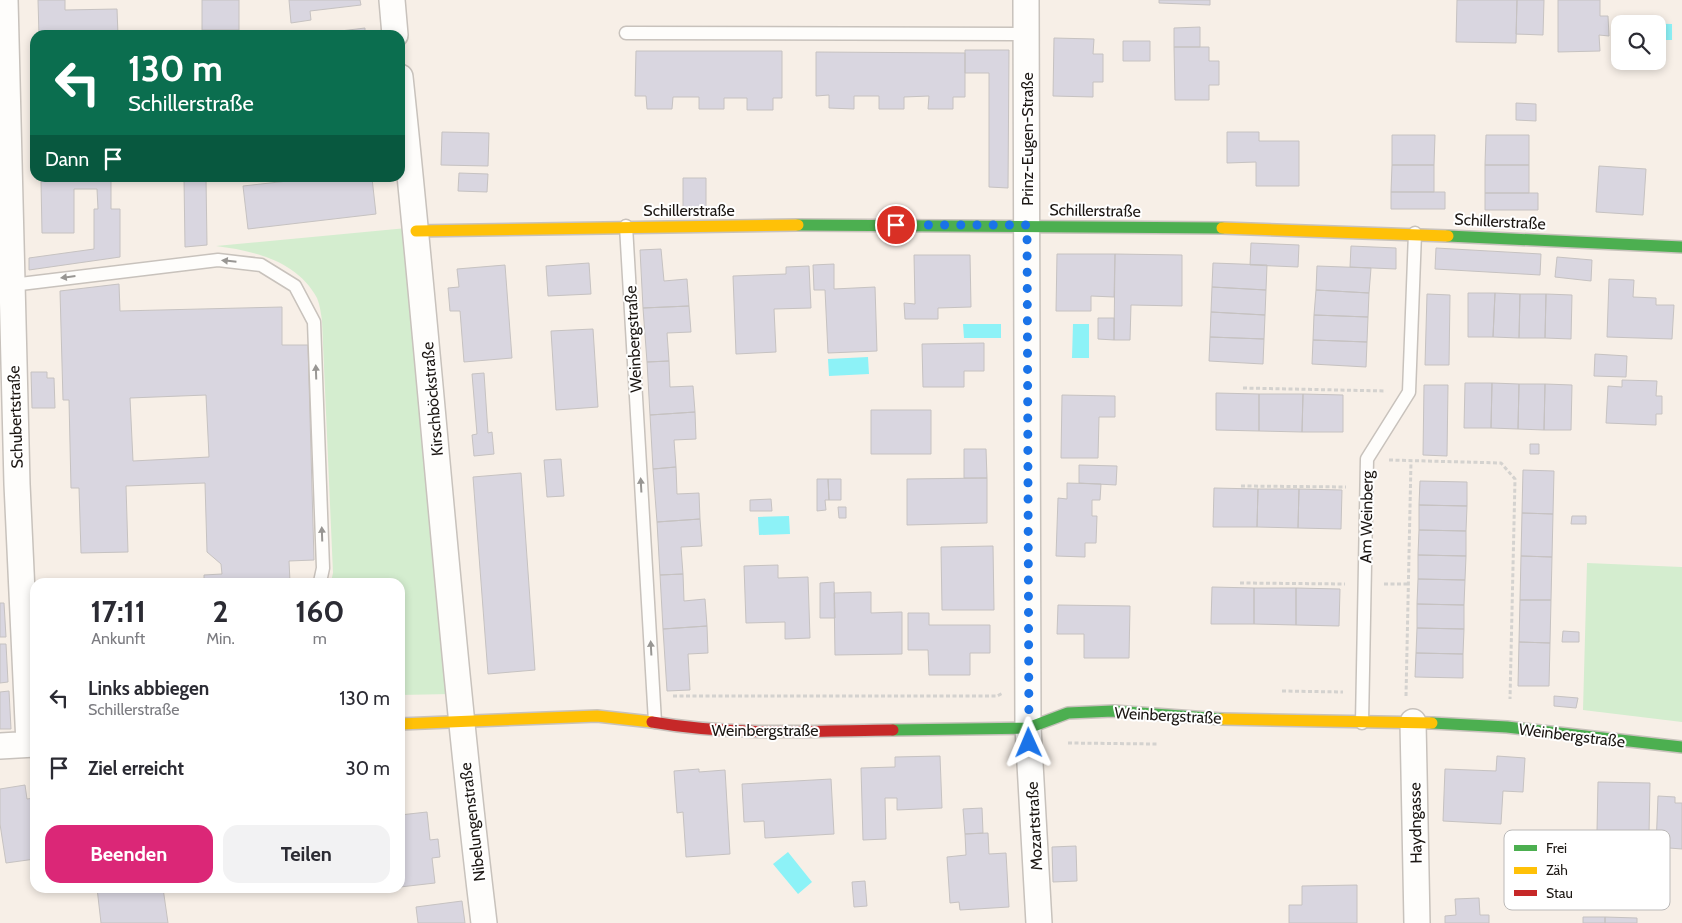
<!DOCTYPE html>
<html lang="de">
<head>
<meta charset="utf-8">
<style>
  :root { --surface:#fff; --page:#f2f2f3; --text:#2b2b33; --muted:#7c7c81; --accent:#db2777 }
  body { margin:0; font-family:Cabin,sans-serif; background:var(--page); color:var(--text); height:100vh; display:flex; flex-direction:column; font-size:19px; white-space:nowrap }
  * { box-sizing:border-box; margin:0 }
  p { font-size:16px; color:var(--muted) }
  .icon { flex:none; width:28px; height:28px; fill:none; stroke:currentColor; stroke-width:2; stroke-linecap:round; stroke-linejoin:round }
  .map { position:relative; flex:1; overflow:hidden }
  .panel { position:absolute; left:30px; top:578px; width:375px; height:315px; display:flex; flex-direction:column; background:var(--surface); border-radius:15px; box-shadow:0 2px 8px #0003 }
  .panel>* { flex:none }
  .banner { position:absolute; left:30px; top:30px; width:375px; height:152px; border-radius:15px; box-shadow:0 2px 8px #0003; background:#0b6e4f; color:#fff; overflow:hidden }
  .buttons { position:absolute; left:1611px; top:15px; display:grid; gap:10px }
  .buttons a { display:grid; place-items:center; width:55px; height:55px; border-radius:10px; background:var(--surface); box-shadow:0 2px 8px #0003; font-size:25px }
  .pin { position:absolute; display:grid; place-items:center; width:42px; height:42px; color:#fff; margin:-21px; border:2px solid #fff; border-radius:50%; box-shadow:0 1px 5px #0007 }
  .me { position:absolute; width:55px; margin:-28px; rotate:359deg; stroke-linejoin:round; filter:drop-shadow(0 0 4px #0008) }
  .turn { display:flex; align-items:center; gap:18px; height:105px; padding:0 15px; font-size:22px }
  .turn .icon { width:65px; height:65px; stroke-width:2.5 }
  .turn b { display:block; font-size:35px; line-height:42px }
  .then { display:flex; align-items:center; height:48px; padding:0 15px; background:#0003; gap:10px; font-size:19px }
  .eta { display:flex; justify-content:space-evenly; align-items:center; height:85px; text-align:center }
  .eta b { font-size:30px; font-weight:800; line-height:35px }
  .cta { display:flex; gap:10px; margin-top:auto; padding:10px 15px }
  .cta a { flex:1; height:58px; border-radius:15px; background:var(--accent); color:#fff; font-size:20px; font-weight:800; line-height:58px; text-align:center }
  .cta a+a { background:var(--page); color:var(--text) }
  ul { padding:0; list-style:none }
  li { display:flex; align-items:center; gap:15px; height:70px; padding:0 15px }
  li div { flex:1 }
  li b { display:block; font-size:19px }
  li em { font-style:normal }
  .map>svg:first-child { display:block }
  .green { fill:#d4edcf }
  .water { fill:#8df2f7 }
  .building { fill:#d9d6e0; stroke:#c6c2c1; fill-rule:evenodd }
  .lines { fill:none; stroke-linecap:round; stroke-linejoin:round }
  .lane-casing { stroke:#c8c2bc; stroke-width:15 }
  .street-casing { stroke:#c8c2bc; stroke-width:28 }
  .fast-casing { stroke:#c8c2bc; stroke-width:14 }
  .slow-casing { stroke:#c8c2bc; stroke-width:14 }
  .jam-casing { stroke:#c8c2bc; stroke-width:14 }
  .path { stroke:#d4d2cf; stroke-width:3; stroke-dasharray:4 2.5; stroke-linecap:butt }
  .lane { stroke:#fefdfb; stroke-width:12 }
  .street { stroke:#fefdfb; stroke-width:25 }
  .fast { stroke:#4caf50; stroke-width:11 }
  .slow { stroke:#ffc107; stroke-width:11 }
  .jam { stroke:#c62828; stroke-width:11 }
  .oneway { fill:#989693 }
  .route { stroke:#1a73e8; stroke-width:9; stroke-dasharray:0 16.2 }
  .labels { text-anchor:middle; stroke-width:4; stroke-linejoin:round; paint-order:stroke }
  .street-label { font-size:16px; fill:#1c1713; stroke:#fff }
  .key { fill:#fff; stroke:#bbb9b8; stroke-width:1 }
  .key-label { font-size:14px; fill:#1c1713 }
</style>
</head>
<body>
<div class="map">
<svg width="1682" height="923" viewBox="0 0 1682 923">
  <rect width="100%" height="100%" fill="#f7efe7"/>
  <path class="green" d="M407 228 451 694 400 695V582H331L333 573 322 321C321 314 320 305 317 298 297 261 255 251 216 246Z
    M1587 563 1682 567V722L1583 710Z"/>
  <path class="water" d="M1631 23 1672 24V40H1658V24Z
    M963 324H1001V338H964Z
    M1073 324H1089V358H1072Z
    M868 357 869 374 829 376 828 359Z
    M789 516 790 534 759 535 758 517Z
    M788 852 812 882 798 894 773 864Z"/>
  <path class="building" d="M38 0H65V10L117 9 118 35H39Z
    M202 0H239V30H202Z
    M289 0H360L361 5 310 11 311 20 291 23Z
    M1159 0H1210V5L1159 3Z
    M1457 0H1517L1516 43 1456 42Z
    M1517 0H1544L1543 35 1516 34Z
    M1558 0H1600V16H1608L1609 36 1599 35 1600 51 1558 52Z
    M1200 27V47H1174V28Z
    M365 28V35H324V33Z
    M1054 38 1094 39 1093 54H1103V82H1093V97L1053 96Z
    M1123 41H1150V61H1123Z
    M1174 47H1209V61H1219V85H1209V100H1175Z
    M965 50H1009L1008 188 989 187V73H965Z
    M636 51H782V98H773V110H747V98H724V109H699V97H673L672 109H647L646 96H635Z
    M816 52 965 53V97H953V109H928L929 96 904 97V109H879V96H854V109L829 108V95L816 96Z
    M1516 103 1536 104V121L1516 120Z
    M442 132 489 133 488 166 441 165Z
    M1227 132H1259V141H1299V186H1256V162L1227 163Z
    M1392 135H1435L1434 165H1392Z
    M1486 135H1529V165H1485Z
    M1392 165H1434V192H1391Z
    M1485 165H1529V193H1485Z
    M1599 166 1646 169 1643 215 1596 212Z
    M459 173 488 174 487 192 458 191Z
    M73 178H111V209H120V257L29 270V258L94 249V209H98L97 189H74V233H42L41 181H73Z
    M184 178H206L207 245 185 247Z
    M315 178H372L376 214 248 229 243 186Z
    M683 178H706V207H683Z
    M1391 192H1445V209H1391Z
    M1485 193H1538V210H1485Z
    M1251 243 1299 245 1298 267 1250 265Z
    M1351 246 1396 248V269L1350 267Z
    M1436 248 1541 254 1540 275 1435 269Z
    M661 249 664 281 687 279 689 306 643 308 640 250Z
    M1057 254H1115L1114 297 1091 296V311H1056Z
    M1115 254 1182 255V306L1131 305 1130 340H1114Z
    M914 255H970L971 307 938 308V319H905L904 303 915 304Z
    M1557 257 1592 260 1591 281 1555 277Z
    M589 263 591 294 548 296 546 266Z
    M1213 263 1267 265 1266 290 1212 287Z
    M834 264V289L875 287 877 351 828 353 825 290H814L813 265Z
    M505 265 512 358 464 362 460 311H450L448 288 459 287 457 269Z
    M809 266 811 308 774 309 776 352 736 354 733 276 786 274V267Z
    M1317 266 1371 268 1369 293 1316 290Z
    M1609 279 1634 280 1633 297 1656 298V305H1674L1672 339 1607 337Z
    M119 284 120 311 282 307V345H308L314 560 289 561 290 582H204V575L222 574 221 564 207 552 205 483 126 486 128 552 81 553 79 488H71L69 400H63L60 291ZM206 395 209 457 133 461 130 398Z
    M1212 287 1266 290 1265 315 1211 312Z
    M1316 290 1369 293 1368 317 1314 315Z
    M1468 293H1495L1493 337H1468Z
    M1495 293 1520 294 1519 338 1493 337Z
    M1427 294 1450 295 1449 365H1425Z
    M1520 294H1546L1545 338H1519Z
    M1546 294 1572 295 1571 339 1545 338Z
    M689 306 691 332 667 333 669 361 647 362 643 308Z
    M1211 312 1265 315 1264 339 1210 337Z
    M1314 315 1368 317 1367 342 1313 340Z
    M1098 318H1114V340L1098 339Z
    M593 329 598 407 556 410 551 331Z
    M1210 337 1264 339 1263 364 1209 361Z
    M1313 340 1367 342 1366 367 1312 364Z
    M984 343V371H964V387H923L922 344Z
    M1595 354 1627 356 1626 377 1594 376Z
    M669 361 670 387 693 386 695 412 650 415 647 362Z
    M31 372H47V378H54L55 408H32Z
    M484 373 488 433 492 432 494 454 474 456 472 435 477 434 472 374Z
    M1622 380 1657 381 1656 396H1662V414H1656V425L1606 423 1608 386 1622 387Z
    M1465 383H1492L1491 428H1464Z
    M1492 383 1519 384 1518 429 1491 428Z
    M1519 384H1545L1544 430 1518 429Z
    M1545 384 1572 385 1571 430H1544Z
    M1424 385H1448L1447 456 1423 455Z
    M1216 393 1259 394V431L1216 430Z
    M1259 394H1303L1302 432 1259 431Z
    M1303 394 1343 395V432H1302Z
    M1062 395 1115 396V417H1099L1098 458H1061Z
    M871 410H931V454H871Z
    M695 412 696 439 674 440 676 467 653 469 650 415Z
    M1530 444H1539V454H1530Z
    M964 449H986L987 478H964Z
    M561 459 564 496 547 497 544 460Z
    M1079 465 1117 466 1116 485 1079 483Z
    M676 467 677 494 699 493 700 519 657 522 653 469Z
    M1523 470 1554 471 1553 514 1522 513Z
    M521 473 535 670 488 674 473 477Z
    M987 478V523L907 525V479Z
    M817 479H828L829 500H825L826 510 817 511Z
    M828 479H841V500H829Z
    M1420 481 1467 482V506L1419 505Z
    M1067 483 1101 484 1100 500H1092V516H1097L1096 543H1085V557L1056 556 1058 498 1067 499Z
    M1214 488 1258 489 1257 527H1213Z
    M1258 489H1299L1298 528 1257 527Z
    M1299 489 1342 490 1341 529 1298 528Z
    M771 499 772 511H750V500Z
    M1419 505 1467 506 1466 531 1419 530Z
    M838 507H846V518H839Z
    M1522 513 1553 514 1552 557 1521 556Z
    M1572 516H1586V524H1571Z
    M700 519 702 546 681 547 683 574 660 575 657 522Z
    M1419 530 1466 531V556L1418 555Z
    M993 546 994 610H942L941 547Z
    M1418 555 1466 556 1465 580 1418 579Z
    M1521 556 1552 557 1551 600H1520Z
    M778 565V578L808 577 810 638 785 639V622L746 623 744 566Z
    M683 574 684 601 705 599 707 626 663 629 660 575Z
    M1418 579 1465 580 1464 605 1417 604Z
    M834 582 835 618H820V583Z
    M1212 587 1254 588V624H1211Z
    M1254 588H1296V625L1254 624Z
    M1296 588 1340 589 1339 626 1296 625Z
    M871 592V613L902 612V654L835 655 834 593Z
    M1520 600H1551L1550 643 1519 642Z
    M0 603H4L6 637H0Z
    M1417 604 1464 605V629L1417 628Z
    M1058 605 1130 606 1129 658H1084V634H1057Z
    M908 613H929V625H990V653H970V675H929L928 650H908Z
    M707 626 708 653 688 654 690 690 667 691 663 629Z
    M1417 628 1464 629 1463 654 1416 653Z
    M1563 631 1579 632V642H1562Z
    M1519 642 1550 643 1549 686H1518Z
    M0 644H6L8 682 0 683Z
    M1416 653 1463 654V678L1415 677Z
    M9 691 11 729H0V692Z
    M1554 696 1578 698 1576 708 1554 706Z
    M940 756 942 808 897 810V798H885L886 839 863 840 861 768 895 767V757Z
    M1497 756 1525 758 1523 792 1503 791 1501 824 1443 821 1445 769 1496 771Z
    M699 769V772L725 770 730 854 686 857 683 812 677 813 674 771Z
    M831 779 834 834 765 838 764 821 744 822 742 784Z
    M1598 782 1650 783 1649 833 1597 831Z
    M25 785 27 799 35 798V859L6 863 0 824V789Z
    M1658 796 1675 797V803H1682V849L1656 847Z
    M982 808 983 833 965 834 963 809Z
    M427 812 430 840 438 839 440 857 432 858 435 883 400 887V815Z
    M988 833 989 854 1006 853 1009 907 960 910 959 902 950 903 947 857 966 855 965 834Z
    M1076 846 1077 881 1053 882 1052 847Z
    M865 881 867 906 854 907 852 882Z
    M1357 885V923H1289V905H1302V886Z
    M97 888H163L168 923H101Z
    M1479 898 1480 915H1489V923H1445V916L1456 915 1455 899Z
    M462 901 465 923H418L416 907Z
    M1583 917H1605V923H1583Z
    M1605 917 1637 918V923H1605Z"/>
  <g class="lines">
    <defs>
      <path id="lane" d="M626 33 1027 34
        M626 226 655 722
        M12 285 218 260 261 265 295 286 314 322 323 568 320 582
        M1362 723 1367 459 1409 392 1415 233"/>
      <path id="street" d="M5 0 17 484 29 744
        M392 0 395 35
        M1026 0 1028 728 1039 923
        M400 77C430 359 450 642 484 923
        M1413 722 1417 923
        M0 746 35 744"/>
      <path id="fast" d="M798 225 1222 228
        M1448 236 1682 247
        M1432 723 1507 727 1682 747
        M893 730 1028 728 1068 713 1113 711 1222 719"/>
      <path id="slow" d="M1222 228 1448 236
        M416 231 798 225
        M1222 719 1432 723
        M400 724 597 716 652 722"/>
      <path id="jam" d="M652 722C732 736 812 731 893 730"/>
    </defs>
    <use href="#lane" class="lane-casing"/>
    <use href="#street" class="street-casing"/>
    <use href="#fast" class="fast-casing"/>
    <use href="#slow" class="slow-casing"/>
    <use href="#jam" class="jam-casing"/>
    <path class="path" d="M1243 388 1386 391
      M1389 460 1501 463 1515 479 1510 699
      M1241 486 1346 487
      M1240 583 1345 584
      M1384 584H1409
      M1282 691 1343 692
      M673 696H997L1003 693
      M1406 696 1411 461
      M1068 743 1157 744"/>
    <use href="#lane" class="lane"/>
    <use href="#street" class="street"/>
    <use href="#fast" class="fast"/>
    <use href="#slow" class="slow"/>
    <use href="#jam" class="jam"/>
  </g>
  <defs><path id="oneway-solid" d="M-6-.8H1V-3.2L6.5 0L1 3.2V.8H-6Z" transform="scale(1.25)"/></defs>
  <g class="oneway">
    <use href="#oneway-solid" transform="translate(229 261) rotate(-174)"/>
    <use href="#oneway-solid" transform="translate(68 277) rotate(173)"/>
    <use href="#oneway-solid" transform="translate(316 372) rotate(-92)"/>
    <use href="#oneway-solid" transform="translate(641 485) rotate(-93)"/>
    <use href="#oneway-solid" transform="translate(322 534) rotate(-92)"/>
    <use href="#oneway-solid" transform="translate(651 648) rotate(-93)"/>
  </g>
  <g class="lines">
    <path class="route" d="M896 225H1027L1029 743"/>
  </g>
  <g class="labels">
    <g class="street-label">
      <text transform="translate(1027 139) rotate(-90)" y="6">Prinz-Eugen-Straße</text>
      <text x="689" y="216">Schillerstraße</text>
      <text transform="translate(1095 210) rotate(1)" y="6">Schillerstraße</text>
      <text transform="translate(1500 221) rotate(3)" y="6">Schillerstraße</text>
      <text transform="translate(633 339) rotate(-93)" y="6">Weinbergstraße</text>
      <text transform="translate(432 399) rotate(-95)" y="6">Kirschböckstraße</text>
      <text transform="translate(15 417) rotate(-92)" y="6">Schubertstraße</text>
      <text transform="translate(1366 517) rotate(-89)" y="6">Am Weinberg</text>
      <text transform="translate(1168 715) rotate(3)" y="6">Weinbergstraße</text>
      <text x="765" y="736">Weinbergstraße</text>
      <text transform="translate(1572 735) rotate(7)" y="6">Weinbergstraße</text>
      <text transform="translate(472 822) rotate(-97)" y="6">Nibelungenstraße</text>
      <text transform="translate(1415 823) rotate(-91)" y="6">Haydngasse</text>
      <text transform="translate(1034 826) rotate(-93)" y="6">Mozartstraße</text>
    </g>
  </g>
  <rect x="1504" y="830" width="166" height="80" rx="8" class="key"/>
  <rect x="1514" y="845" width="23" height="6" fill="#4caf50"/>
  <rect x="1514" y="867" width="23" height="7" fill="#ffc107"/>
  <rect x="1514" y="890" width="23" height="6" fill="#c62828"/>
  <g class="key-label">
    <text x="1546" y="853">Frei</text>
    <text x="1546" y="875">Zäh</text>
    <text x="1546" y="898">Stau</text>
  </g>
</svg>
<div class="buttons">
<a><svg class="icon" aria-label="search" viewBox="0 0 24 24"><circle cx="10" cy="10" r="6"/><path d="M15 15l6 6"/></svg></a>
</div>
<div class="pin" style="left:896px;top:225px;background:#d93025"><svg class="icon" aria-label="arrive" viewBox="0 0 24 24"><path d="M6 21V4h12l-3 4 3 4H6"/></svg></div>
<svg class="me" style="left:1029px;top:743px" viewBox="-20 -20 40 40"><path d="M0-17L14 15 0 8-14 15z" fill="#1a73e8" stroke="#fff" stroke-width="4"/></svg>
<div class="banner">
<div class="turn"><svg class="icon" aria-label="left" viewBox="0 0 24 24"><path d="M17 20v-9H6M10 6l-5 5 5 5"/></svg><div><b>130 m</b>Schillerstraße</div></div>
<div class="then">Dann<svg class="icon" aria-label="arrive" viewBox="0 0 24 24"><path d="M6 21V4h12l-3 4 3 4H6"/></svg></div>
</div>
<section class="panel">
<div class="eta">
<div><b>17:11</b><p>Ankunft</p></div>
<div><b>2</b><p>Min.</p></div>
<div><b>160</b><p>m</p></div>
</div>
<ul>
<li><svg class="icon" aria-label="left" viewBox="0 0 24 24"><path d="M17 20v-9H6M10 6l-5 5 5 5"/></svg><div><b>Links abbiegen</b><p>Schillerstraße</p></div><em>130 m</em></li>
<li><svg class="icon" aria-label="arrive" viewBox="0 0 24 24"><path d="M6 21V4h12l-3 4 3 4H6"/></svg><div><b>Ziel erreicht</b></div><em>30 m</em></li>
</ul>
<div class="cta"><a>Beenden</a><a>Teilen</a></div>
</section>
</div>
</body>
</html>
